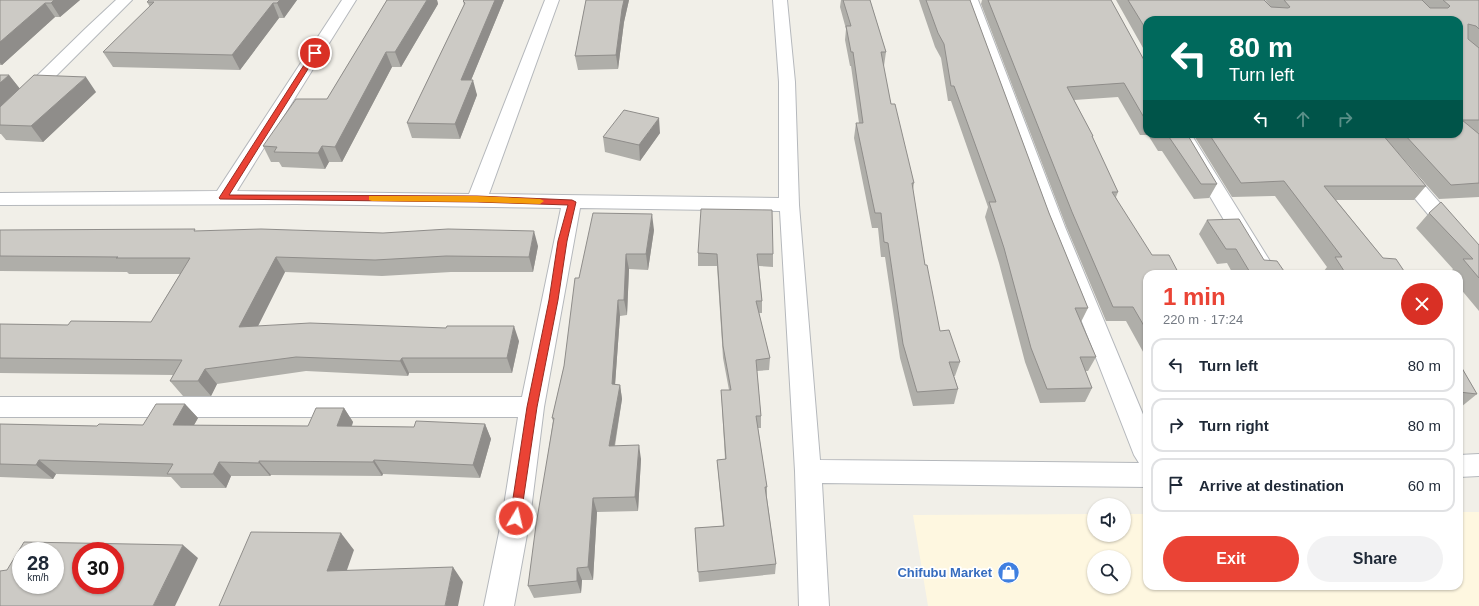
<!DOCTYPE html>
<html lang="en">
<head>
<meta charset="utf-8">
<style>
  :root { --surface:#fff; --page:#f2f2f3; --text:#1f2937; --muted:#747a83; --line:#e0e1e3; --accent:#ea4335 }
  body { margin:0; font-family:Helvetica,sans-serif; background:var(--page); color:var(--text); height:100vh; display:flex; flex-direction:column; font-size:15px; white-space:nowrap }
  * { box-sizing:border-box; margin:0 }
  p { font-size:13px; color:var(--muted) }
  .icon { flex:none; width:22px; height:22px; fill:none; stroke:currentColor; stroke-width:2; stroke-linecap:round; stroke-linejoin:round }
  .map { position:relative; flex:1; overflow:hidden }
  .sheet { position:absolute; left:1143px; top:270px; width:320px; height:320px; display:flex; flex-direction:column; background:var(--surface); border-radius:12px; box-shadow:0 1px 3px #0004 }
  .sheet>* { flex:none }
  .top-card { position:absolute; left:1143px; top:16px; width:320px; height:122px; border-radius:12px; box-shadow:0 1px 3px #0004; background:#00695c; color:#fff; overflow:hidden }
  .tools { position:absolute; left:1087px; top:498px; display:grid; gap:8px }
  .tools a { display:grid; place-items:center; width:44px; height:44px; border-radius:50%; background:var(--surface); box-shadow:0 1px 3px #0004; font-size:20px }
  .speed { position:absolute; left:12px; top:542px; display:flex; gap:8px; font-size:20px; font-weight:700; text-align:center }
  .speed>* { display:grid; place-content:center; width:52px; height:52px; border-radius:50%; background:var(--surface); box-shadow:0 1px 3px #0004; line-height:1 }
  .speed small { font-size:10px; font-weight:400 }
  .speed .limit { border:6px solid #d22; background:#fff; color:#111 }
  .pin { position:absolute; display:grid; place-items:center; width:34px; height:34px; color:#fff; margin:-17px; border:2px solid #fff; border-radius:50%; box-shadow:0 1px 4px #0007 }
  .me { position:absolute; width:44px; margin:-22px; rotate:9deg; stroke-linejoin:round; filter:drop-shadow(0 0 3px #0008) }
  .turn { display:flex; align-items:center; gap:14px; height:84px; padding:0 20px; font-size:18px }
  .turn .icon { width:52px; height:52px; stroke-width:2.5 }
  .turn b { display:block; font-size:28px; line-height:34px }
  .lanes { display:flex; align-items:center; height:38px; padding:0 20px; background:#0003; justify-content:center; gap:20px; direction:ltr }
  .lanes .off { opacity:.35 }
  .round { display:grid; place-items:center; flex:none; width:42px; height:42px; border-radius:21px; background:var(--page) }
  .overview { display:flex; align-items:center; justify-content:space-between; height:68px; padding:0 20px }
  h1 { font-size:24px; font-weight:800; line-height:30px; color:var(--accent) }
  .primary-button { display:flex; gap:8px; margin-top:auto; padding:8px 20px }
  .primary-button a { flex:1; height:46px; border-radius:24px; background:var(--accent); color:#fff; font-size:16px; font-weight:800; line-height:46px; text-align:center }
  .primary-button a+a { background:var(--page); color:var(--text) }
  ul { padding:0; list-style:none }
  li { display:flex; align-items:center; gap:12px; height:54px; margin:0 8px 6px; padding:0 12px; border:2px solid var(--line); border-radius:12px }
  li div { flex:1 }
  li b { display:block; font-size:15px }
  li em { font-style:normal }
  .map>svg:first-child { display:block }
  .commercial { fill:#fef7e0; fill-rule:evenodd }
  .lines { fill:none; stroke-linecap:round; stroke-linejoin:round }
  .street-casing { stroke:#b5b8bc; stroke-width:2 }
  .street { fill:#fff; fill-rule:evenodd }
  .wall { fill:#afaea9 }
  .shaded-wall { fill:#8f8d8a }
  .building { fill:#cccac5; stroke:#8f8d8a; fill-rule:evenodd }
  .route { fill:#ea4335; stroke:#982c22 }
  .slow { fill:#f59e0b }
  .labels { text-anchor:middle; stroke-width:3.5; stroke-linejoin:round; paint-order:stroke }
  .near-shop-label { font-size:13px; font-weight:bold; fill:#366cbe; stroke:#fff; text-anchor:end }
</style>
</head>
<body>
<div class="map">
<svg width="1479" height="606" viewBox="0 0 1479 606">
  <rect width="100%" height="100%" fill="#f1efe8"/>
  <path class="commercial" d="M1459 512H1479V606H928L913 515 1094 514V535H1124V514H1147V586H1459ZM1094 557H1124V587H1094Z"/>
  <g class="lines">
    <defs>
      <path id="street" d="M116 0H132L6 126 0 127V112L86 28Z
        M342 0H356L237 191 469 194 545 0H559L489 194 779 198V82L773 0H787L795 82 799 205 820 460 1139 463 1134 455 1045 227 964 0H978L1065 227 1147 424V487L822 483 829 606H799L795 471 780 211 580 208 544 407 530 518 514 606H484L502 518 518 417H0V397H522L561 208 296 204 0 205V193L217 191Z
        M1173 134H1191L1278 274H1256Z
        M1361 134H1380L1479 248V269L1472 267Z
        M1479 454V476L1459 477V455Z"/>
    </defs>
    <use href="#street" class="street-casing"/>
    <use href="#street" class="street"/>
  </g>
  <path class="wall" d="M0 0H80L60 17H55L2 65H0Z
    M297 0 284 18H279L240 70 113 67 103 52 150 7 147 2Z
    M387 0H437L438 4 401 67H392L342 162H329L325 169 282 167 279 162H271L263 146 327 99Z
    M504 0 471 80 477 95 460 139 412 138 407 123 464 5 463 1Z
    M586 0H629L624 22 618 69 578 70 575 56Z
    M841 0H870L886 52 884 66H883L891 104 914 183 913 190 925 265 940 331 960 362 955 376H954L958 389 954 404 913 406 900 358 885 257H881L878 228H872L854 138 856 123H859L851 66H850L845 40 846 29 840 7Z
    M919 0H970L1049 213 1088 308 1081 322 1096 357 1088 371H1085L1092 388 1085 402 1040 403 1025 362 999 263 985 217 988 207 951 101H948L941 58 935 47 921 6Z
    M982 0H1111L1144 60 1147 64V134H1187L1217 184 1209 198 1194 199 1162 151H1158L1148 135H1140L1118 97 1074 100 1093 136 1092 137 1118 192 1116 197 1147 274V359L1126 321H1106L1066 226 981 4Z
    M1116 0H1264L1272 8 1265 0H1479V197L1439 199 1391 145 1426 186 1414 200H1336L1383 258 1406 274H1326L1324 271 1327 267 1275 196 1232 197 1193 134H1459L1147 20V55Z
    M0 75H9L19 88 96 92 43 142 6 140 1 134H0Z
    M660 133 640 161 605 152 603 137Z
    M1429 213 1479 245V311L1459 287V274H1449L1453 269 1416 228Z
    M1207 220 1264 260 1286 274H1233L1227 263 1217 264 1199 234Z
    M0 230 196 231 538 246 533 272H451L382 276 285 272 258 326 519 341 512 373H409L408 376 306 371 217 384 211 396H183L170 381 173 375 0 373V324L68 325 151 322 180 274H129L127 272 0 271Z
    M654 230 648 270 629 269 627 315 620 316 615 384 620 385 622 399 615 446 641 459 638 511 597 512 593 580H582L581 593 534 598 528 586 553 421 552 418 564 366 579 278Z
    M698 253 773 254V267L759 266 762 301V313H759L770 358 769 370 757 371 761 416V428H758L767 487V498L776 564 775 574 699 582 695 528 723 526 717 460 725 459 721 390H729L723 358 717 266H698Z
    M1459 363 1477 394 1461 407H1459Z
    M185 404 198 418 194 425 308 426 344 408 353 422 352 426 414 427 485 424 491 439 480 478 383 474 382 476 271 475 270 476H231L226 488H181L171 477 56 474 53 479 0 477V424L97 426 143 425Z"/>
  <path class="shaded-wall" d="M54 0H80L60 17 51 3Z
    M280 0H297L284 18 277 3Z
    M427 0H437L438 4 401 67 395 52Z
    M495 0H504L465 95 461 80Z
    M624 0H629L624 22 618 69 616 55 622 9Z
    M45 3 55 17 2 65 0 63V42Z
    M273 3 279 18 240 70 232 55Z
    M386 52 392 67 342 162 335 147Z
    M9 75 21 90 0 110V83Z
    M86 77 96 92 43 142 31 126Z
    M473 80 477 95 460 139 455 124Z
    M659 118 660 133 640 161 639 145Z
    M322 146 329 162 325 169 318 153Z
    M652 214 654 230 648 270 646 254Z
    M534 231 538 246 533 272 529 257Z
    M626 254 629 269 627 315 624 300Z
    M276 257 285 272 250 342 239 327Z
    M618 300 620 316 614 399 612 384Z
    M514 326 519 341 512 373 507 358Z
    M402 358 409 373 408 376 400 361Z
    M205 369 217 384 211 396 198 381Z
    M620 385 622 399 612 460 609 446Z
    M185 404 198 418 186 439 173 425Z
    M344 408 353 422 346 440 337 426Z
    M485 424 491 439 480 478 473 465Z
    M639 445 641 459 638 511 635 497Z
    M39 460 56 474 53 479 36 465Z
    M374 460 383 474 382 476 373 462Z
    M259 461 271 475 270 476 259 463Z
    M219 462 231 476 226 488 213 474Z
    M593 498 597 512 593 580 588 567Z
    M341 533 354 550 341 587 327 571Z
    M183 545 198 558 175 606H153Z
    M453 567 463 582 458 606H445Z
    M577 568 582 580 581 593 577 581Z"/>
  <path class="building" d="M0 0H54L51 3H45L0 42Z
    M149 0H280L277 3H273L232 55 103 52 154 2H147Z
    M387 0H427L395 52H386L335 147 322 146 318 153 274 152 277 147 263 146 296 99H327Z
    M464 0H495L461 80H473L455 124 407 123 465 3 463 1Z
    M586 0H624L622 9 616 55 575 56Z
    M843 0H870L886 52H881L891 104H895L914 183H912L925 265H927L940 331 949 330 960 362H949L958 389 917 392 903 344 888 243 884 242 881 213H875L856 123H863L853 52H851L846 26H851Z
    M926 0H970L1049 213 1088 308H1075L1096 357H1080L1092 388 1047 389 1031 348 1004 248 989 202H996L954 86H951L944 44 938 33Z
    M988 0H1111L1144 60 1147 64V121H1146L1124 83 1067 87 1093 136H1092L1118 192H1112L1152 255H1169L1179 274H1147V331L1133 307H1113L1072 212Z
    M1128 0H1264L1271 7 1288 8 1290 7 1284 0H1422L1430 8H1448L1450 6 1443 0H1479V29L1476 26 1468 24V39L1479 48V120H1462L1479 134V183L1451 185 1404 134H1459V20H1147V31Z
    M0 75H9L0 83Z
    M34 75 86 77 31 126 0 125V107Z
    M624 110 659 118 639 145 603 137Z
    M1163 134H1187L1217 184H1201L1169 137H1165Z
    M1209 134H1382L1426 186H1324L1383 258 1396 259 1406 274H1346L1335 257H1342L1284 181 1241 183Z
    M1441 202 1479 245V278L1463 259H1473L1429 213Z
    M701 209 772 210 773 254H757L762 301H756L770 358 756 360 761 416H756L767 487H765L776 564 698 572 695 528 724 526 717 460 726 459 721 390H731L723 346 717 254 698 253Z
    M593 213 652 214 646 254H626L624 300H618L612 384 620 385 609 446 639 445 635 497 593 498 588 567 577 568V581L528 586 536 525 554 418H552L564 366 575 278H579Z
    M1239 219 1264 260 1277 261 1286 274H1251L1236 249H1226L1207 220Z
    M195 229 194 231 261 229 383 233 448 229 534 231 529 257 446 256 375 260 276 257 239 327 310 323 446 328 447 326H514L507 358H402L400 361 296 357 205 369 198 381H170L182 360 0 358V324L68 325 71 321 151 322 190 258H116L118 257 0 256V230Z
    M1459 363 1477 394 1459 392Z
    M156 404H185L173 425 308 426 316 408H344L337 426 414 427 416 421 485 424 473 465 374 460 373 462 259 461V463L219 462 213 474H167L173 464 39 460 36 465 0 464V424L97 426 99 424 143 425Z
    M251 532 341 533 327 571 453 567 445 606H219Z
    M24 542 183 545 153 606H0V571L7 570ZM21 551H55V585H21ZM81 551H115V585H81Z"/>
  <path class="route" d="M313 51 318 53 229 195 477 196 572 200 576 202 567 241 558 300 537 407 520 522 516 523 512 522 510 518 527 407 549 300 558 241 568 205 477 202 220 199 219 198Z"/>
  <path class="slow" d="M369 196H477L540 199 544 201 540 204 477 202 372 201 369 200Z"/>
  <defs>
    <symbol id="shop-disc" viewBox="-11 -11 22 22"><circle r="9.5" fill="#3f7fe0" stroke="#fff"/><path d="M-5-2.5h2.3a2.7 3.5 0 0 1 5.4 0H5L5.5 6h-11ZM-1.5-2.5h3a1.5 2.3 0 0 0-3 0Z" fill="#fff"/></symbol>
  </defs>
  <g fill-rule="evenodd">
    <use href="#shop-disc" x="996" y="560" width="25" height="25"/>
  </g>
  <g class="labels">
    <g class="near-shop-label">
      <text x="992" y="577">Chifubu Market</text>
    </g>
  </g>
</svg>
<div class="tools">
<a><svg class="icon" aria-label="sound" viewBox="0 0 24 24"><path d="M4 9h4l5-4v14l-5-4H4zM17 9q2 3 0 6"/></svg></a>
<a><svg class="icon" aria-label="search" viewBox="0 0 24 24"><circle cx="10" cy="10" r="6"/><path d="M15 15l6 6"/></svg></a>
</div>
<div class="speed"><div>28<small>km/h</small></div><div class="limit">30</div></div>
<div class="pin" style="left:315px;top:53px;background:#d93025"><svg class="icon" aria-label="arrive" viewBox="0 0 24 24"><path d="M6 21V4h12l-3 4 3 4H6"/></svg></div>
<svg class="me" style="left:516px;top:518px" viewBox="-20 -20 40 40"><circle r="17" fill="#ea4335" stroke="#fff" stroke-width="3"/><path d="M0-11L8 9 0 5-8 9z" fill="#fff"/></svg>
<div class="top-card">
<div class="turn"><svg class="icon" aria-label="left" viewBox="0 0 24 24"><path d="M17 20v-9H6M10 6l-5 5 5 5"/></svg><div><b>80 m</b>Turn left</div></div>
<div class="lanes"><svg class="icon" aria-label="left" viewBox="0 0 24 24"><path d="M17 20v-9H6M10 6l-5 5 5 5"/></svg><svg class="icon off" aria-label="ahead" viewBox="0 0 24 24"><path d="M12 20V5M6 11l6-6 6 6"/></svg><svg class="icon off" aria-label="right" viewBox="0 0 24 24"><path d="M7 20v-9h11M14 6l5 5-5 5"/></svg></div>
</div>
<section class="sheet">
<div class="overview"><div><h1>1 min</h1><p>220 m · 17:24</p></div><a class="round" style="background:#d93025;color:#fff"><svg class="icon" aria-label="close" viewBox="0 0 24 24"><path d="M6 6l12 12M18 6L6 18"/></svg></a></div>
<ul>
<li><svg class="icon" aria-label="left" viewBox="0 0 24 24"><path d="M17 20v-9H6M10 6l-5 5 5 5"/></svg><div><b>Turn left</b></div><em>80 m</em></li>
<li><svg class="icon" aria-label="right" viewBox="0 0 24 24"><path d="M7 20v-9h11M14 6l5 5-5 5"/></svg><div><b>Turn right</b></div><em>80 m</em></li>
<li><svg class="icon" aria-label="arrive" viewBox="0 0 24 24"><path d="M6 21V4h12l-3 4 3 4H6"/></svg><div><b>Arrive at destination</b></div><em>60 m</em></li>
</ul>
<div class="primary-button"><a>Exit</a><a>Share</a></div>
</section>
</div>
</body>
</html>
